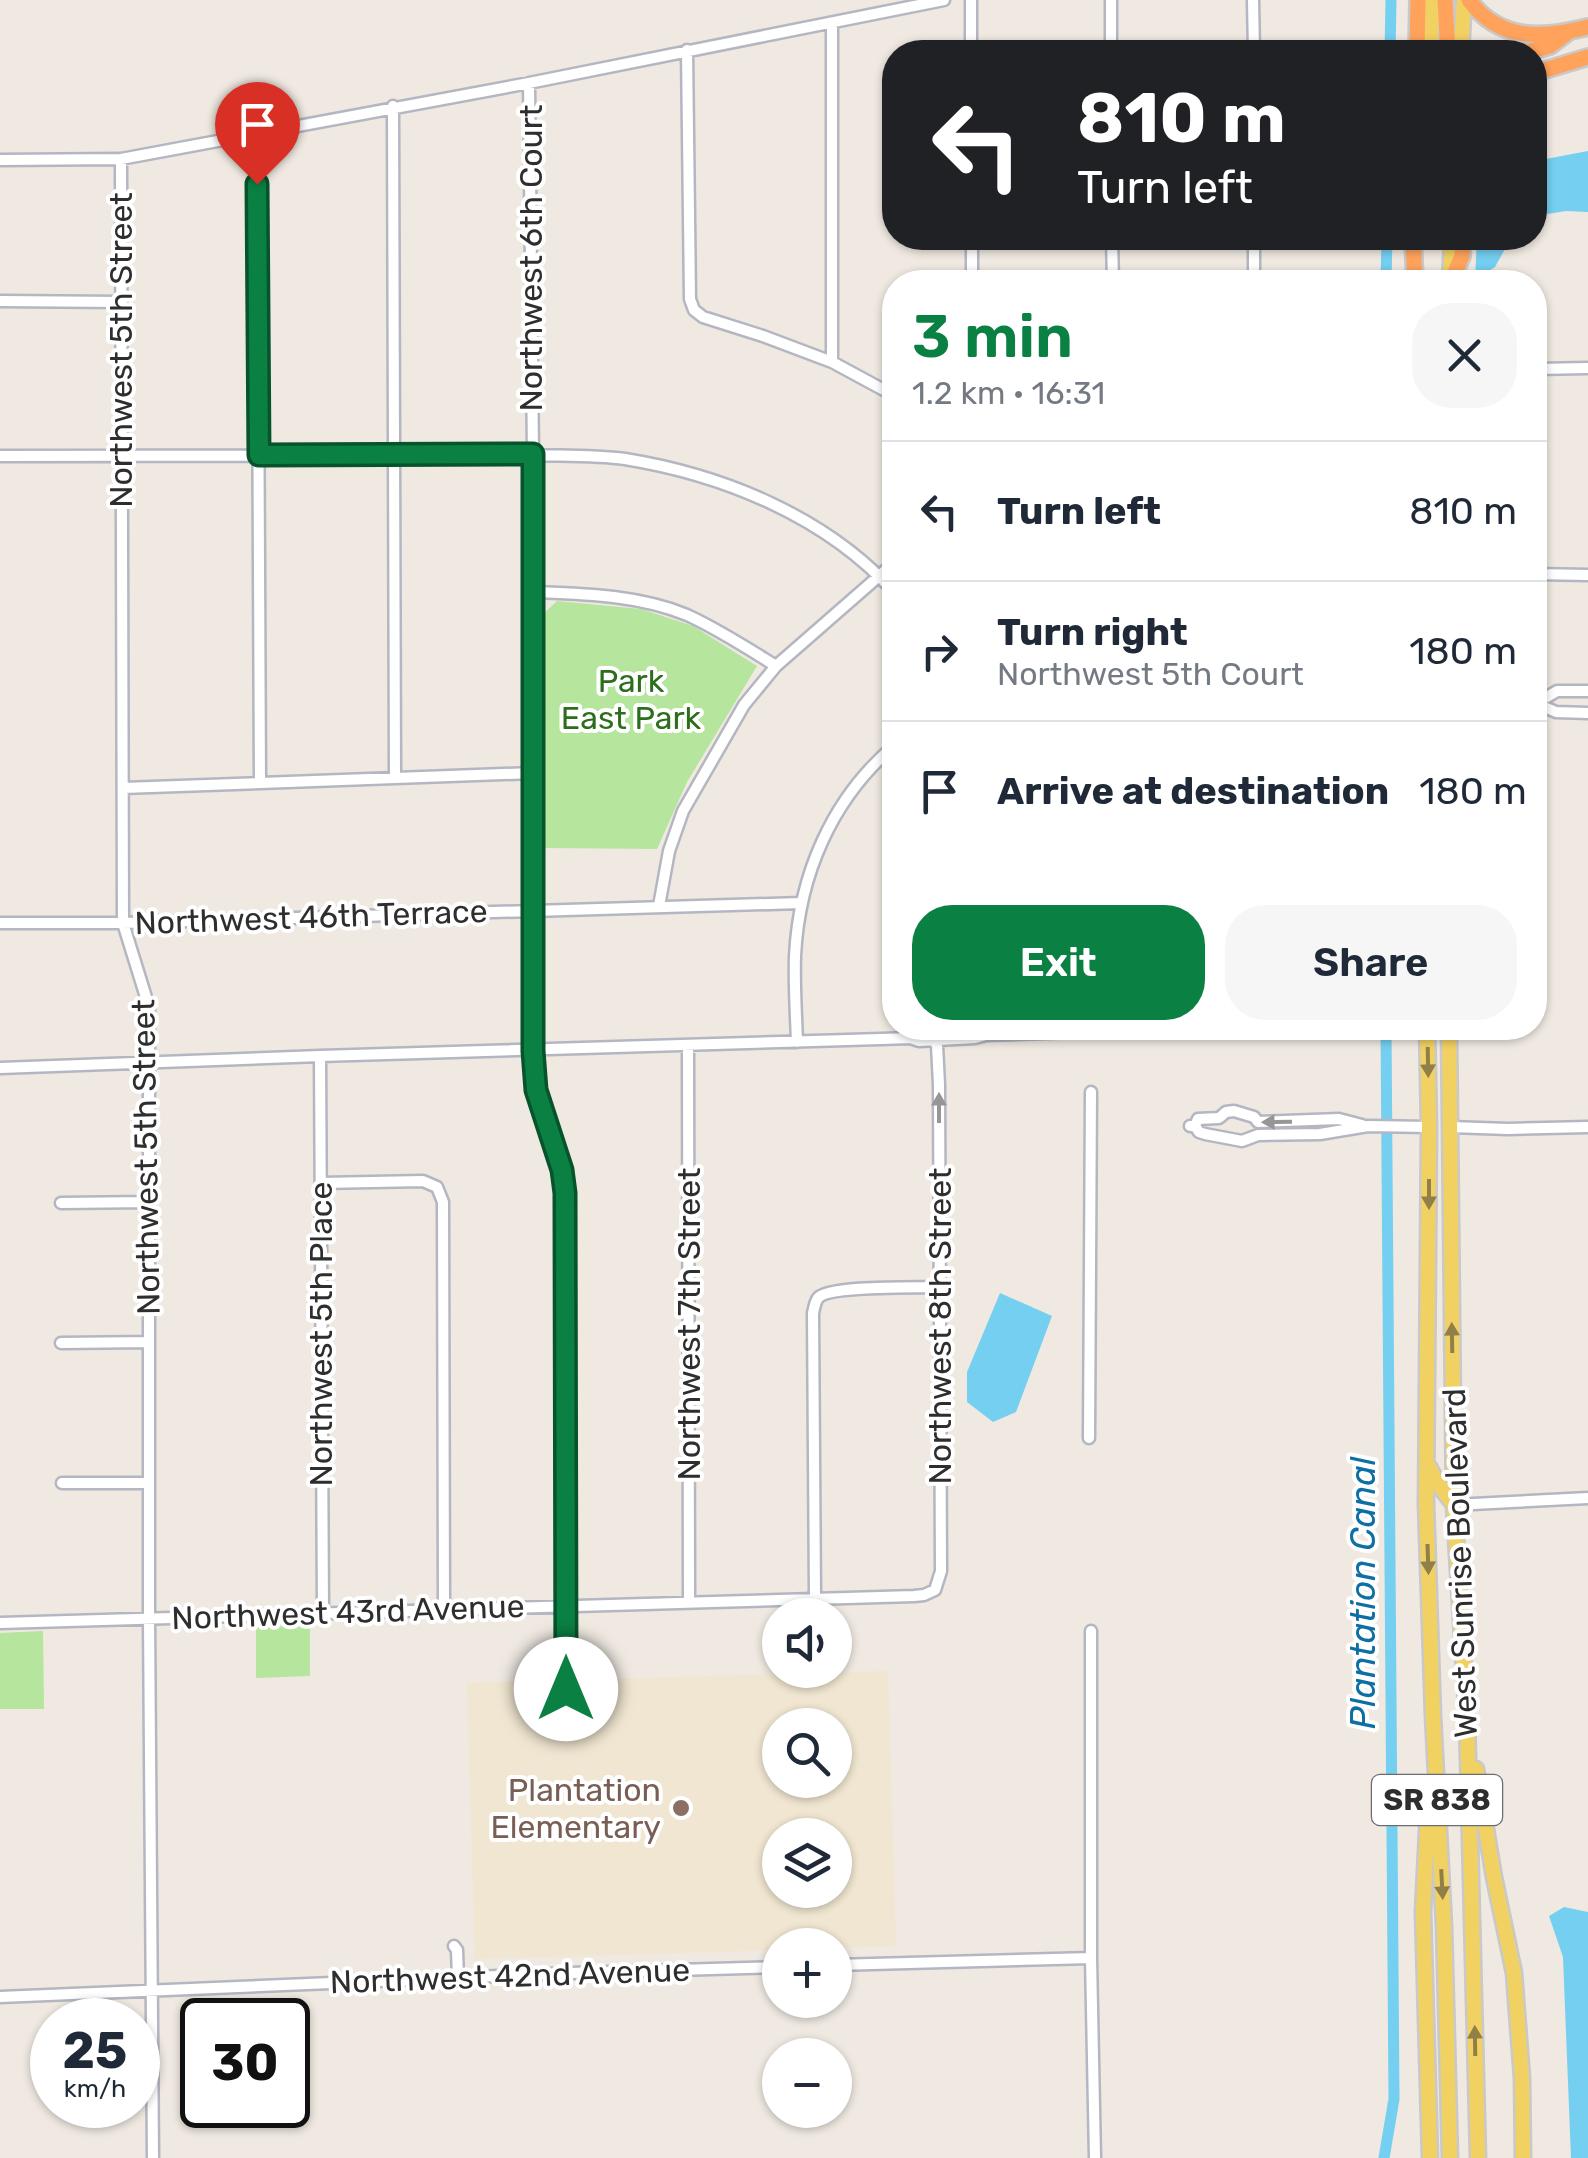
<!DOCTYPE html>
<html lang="en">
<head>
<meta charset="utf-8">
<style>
  :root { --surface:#fff; --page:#f6f6f7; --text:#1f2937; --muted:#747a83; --line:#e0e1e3; --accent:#0b8043 }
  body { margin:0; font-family:Rubik,sans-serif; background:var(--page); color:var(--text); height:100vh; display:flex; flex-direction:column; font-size:38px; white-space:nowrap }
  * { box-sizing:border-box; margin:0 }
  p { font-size:32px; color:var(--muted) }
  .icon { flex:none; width:55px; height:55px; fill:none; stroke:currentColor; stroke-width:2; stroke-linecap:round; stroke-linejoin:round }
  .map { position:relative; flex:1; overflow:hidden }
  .drawer { position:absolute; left:882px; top:270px; width:665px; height:770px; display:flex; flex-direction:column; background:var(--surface); border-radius:40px; box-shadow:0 2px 8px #0004 }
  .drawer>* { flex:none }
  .top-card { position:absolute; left:882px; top:40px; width:665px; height:210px; border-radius:40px; box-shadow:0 2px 8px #0004; background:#202124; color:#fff; overflow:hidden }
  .tools { position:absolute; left:762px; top:1598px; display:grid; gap:20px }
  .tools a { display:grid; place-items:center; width:90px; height:90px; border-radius:50%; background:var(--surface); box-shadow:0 2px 8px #0004; font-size:50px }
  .speed { position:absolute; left:30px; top:1998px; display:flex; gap:20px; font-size:50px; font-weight:700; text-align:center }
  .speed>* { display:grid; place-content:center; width:130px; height:130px; border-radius:50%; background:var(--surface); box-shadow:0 2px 8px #0004; line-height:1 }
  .speed small { font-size:25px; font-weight:400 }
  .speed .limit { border:5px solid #111; border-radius:15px; background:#fff; color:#111 }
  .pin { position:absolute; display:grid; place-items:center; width:85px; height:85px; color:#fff; margin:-102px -42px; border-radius:50% 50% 50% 0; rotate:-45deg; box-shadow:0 0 10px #0007 }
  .pin .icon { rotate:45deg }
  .me { position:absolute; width:110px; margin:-55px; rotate:0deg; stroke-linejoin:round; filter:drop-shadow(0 0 8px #0008) }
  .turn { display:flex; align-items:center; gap:35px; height:210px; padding:0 30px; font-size:45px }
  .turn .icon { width:130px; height:130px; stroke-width:2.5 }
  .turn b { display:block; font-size:70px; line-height:85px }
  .round { display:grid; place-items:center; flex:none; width:105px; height:105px; border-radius:40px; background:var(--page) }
  .overview { display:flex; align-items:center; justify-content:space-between; height:170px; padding:0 30px }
  h1 { font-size:60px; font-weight:600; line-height:75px; color:var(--accent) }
  .primary-button { display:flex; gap:20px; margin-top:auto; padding:20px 30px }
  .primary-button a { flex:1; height:115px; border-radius:40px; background:var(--accent); color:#fff; font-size:40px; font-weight:600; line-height:115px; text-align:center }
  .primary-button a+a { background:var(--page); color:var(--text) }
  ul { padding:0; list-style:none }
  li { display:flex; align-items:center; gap:30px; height:140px; padding:0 30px; border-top:2px solid var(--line) }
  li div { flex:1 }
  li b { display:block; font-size:38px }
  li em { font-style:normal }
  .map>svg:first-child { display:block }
  .education { fill:#f0e6d1; fill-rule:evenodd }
  .green { fill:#b6e59e }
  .water { fill:#75cff0 }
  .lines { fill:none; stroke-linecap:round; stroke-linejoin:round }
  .canal { stroke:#75cff0; stroke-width:11 }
  .minor-casing { stroke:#b4b7c1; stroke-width:15 }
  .major-casing { stroke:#c9c9c9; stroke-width:19 }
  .highway-casing { stroke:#c9c9c9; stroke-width:20 }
  .minor { stroke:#fff; stroke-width:10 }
  .major { stroke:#f2d163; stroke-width:14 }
  .highway { stroke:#ffa35c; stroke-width:15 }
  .oneway { fill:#908048 }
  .oneway2 { fill:#969696 }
  .route-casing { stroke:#07532c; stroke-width:25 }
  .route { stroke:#0b8043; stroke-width:18 }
  .education-dot { fill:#8d6e63; stroke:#fff; stroke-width:4 }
  .labels { text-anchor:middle; stroke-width:8; stroke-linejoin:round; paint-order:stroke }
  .shield { fill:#fff; stroke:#6d6d6d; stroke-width:2.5 }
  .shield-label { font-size:30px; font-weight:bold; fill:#2e2e2e }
  .street-label { font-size:32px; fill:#2e2e2e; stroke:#fff }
  .park-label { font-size:32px; fill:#2c6e1b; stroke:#fff }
  .education-label { font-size:32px; fill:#785e54; stroke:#fff; text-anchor:end }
  .water-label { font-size:35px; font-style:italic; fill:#0d6fa3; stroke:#fff }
</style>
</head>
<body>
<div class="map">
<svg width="1588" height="2158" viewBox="0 0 1588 2158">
  <rect width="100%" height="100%" fill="#efe9e1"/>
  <path class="education" d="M888 1671 896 1946 835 1948V1945H780V1950L475 1959 467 1683ZM780 1725H835V1780H780ZM780 1835H835V1890H780Z"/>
  <path class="green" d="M557 601 641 609 693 626 757 666 687 782 657 849 545 848 539 618Z
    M310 1625V1676L256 1678V1627Z
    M43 1631 44 1709H0V1633Z"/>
  <path class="water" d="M1588 151V212L1566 211 1535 216V161Z
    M1477 238H1511L1495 267 1475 280Z
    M1000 1293 1052 1316 1016 1412 993 1422 967 1402V1372Z
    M1564 1907 1588 1912V2158H1571L1563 1957 1549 1916Z"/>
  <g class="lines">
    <path class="canal" d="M1390 52 1391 0
      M1386 282 1387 238
      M1384 2158 1394 2099 1386 1028"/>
    <defs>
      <path id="minor" d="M971 0V52
        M1111 0V52
        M1253 0 1254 52
        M832 24V362
        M687 50 690 299 694 310 703 317 763 336 832 362 895 396
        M529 83 533 455V1051L536 1090 562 1171 565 1193 566 1689
        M393 106 395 778
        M257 134 260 783
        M121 159 123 923 149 1007V1618L153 2158
        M0 160 121 159 529 83 944 0
        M972 238V282
        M1112 238 1113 282
        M1254 238V282
        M0 301 121 302
        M1535 369 1588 368
        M0 456 533 455C563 456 595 455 625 459 724 475 827 517 895 593
        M1535 574 1588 575
        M533 592C584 594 639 595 687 615 718 629 747 648 776 666
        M1535 703 1556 712 1588 713
        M1537 703 1557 691H1588
        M123 788 533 773
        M659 906 669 851 683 811 744 705 776 666 895 562
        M0 923H123L801 903
        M963 1028 980 1034
        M925 1033 944 1028
        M797 1042C796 1013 794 984 795 956 799 875 832 798 895 745
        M688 1046 689 1602
        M320 1056 323 1612
        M0 1068 320 1056 881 1039 910 1038 919 1041 975 1038 986 1035 1195 1028
        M1190 1126H1195L1199 1132 1205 1134 1242 1141 1258 1135 1320 1134 1368 1126 1429 1127
        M1195 1126 1198 1119 1219 1118 1226 1112 1234 1111 1254 1117 1258 1122 1339 1119 1362 1125
        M1450 1127 1508 1129 1588 1127
        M321 1183 423 1181 437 1187 443 1202 444 1609
        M61 1203 149 1202
        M61 1343 149 1342
        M1089 1438 1091 1092
        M62 1483H149
        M1454 1505 1588 1498
        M815 1598 813 1313C814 1309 815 1302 818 1298 829 1285 919 1288 939 1287
        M0 1623 914 1596 924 1595 935 1590 941 1571 939 1085 937 1045 927 1033
        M1091 1631V1958L1095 2158
        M454 1946 457 1950 458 1978
        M835 1965 1091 1958
        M0 1997 571 1973 780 1967"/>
      <path id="major" d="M1431 52 1432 0
        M1461 52 1464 0
        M1450 282 1452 238
        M1427 1028 1429 1127 1426 1504 1433 1716 1444 1926 1450 2158
        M1449 1028 1454 1505 1467 1719 1478 2158
        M1429 1467 1438 1484 1454 1505
        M1476 1769 1494 1877 1514 1973 1522 2078 1523 2158
        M1429 1791 1423 1912 1430 2158"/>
      <path id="highway" d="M1445 0 1448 52
        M1469 0C1499 41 1542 39 1588 27
        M1417 52 1418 0
        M1527 52 1550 46 1567 33
        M1535 73 1588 57
        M1413 238 1415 282
        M1451 282 1462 256 1463 238"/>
    </defs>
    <use href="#minor" class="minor-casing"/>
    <use href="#major" class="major-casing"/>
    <use href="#highway" class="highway-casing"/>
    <use href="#minor" class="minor"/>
    <use href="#major" class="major"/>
    <use href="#highway" class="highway"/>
  </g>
  <defs><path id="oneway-solid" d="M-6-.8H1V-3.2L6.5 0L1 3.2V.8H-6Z" transform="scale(2.5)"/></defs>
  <g class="oneway">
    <use href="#oneway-solid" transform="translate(1428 1062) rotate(89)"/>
    <use href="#oneway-solid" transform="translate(1429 1194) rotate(90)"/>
    <use href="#oneway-solid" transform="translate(1452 1338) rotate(-91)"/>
    <use href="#oneway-solid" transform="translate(1428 1559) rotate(88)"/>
    <use href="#oneway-solid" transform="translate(1442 1884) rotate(87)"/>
    <use href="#oneway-solid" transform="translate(1475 2041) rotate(-91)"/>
  </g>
  <g class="oneway2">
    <use href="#oneway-solid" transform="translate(939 1108) rotate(-90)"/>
    <use href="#oneway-solid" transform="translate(1277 1122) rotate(179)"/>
  </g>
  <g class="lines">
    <defs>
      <path id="route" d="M257 184 259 455 533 454V1051L536 1090 562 1170 565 1193 566 1689"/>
    </defs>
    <use href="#route" class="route-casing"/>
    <use href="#route" class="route"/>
  </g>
  <circle class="education-dot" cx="681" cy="1808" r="10"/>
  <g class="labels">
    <rect class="shield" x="1372" y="1775" width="130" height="50" rx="8"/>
    <g class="shield-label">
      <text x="1437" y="1810">SR 838</text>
    </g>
    <g class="street-label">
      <text transform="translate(531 258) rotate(-90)" y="11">Northwest 6th Court</text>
      <text transform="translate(121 350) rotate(-90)" y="11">Northwest 5th Street</text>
      <text transform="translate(311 917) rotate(-2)" y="11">Northwest 46th Terrace</text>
      <text transform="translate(146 1157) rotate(-91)" y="11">Northwest 5th Street</text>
      <text transform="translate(689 1324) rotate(-90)" y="11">Northwest 7th Street</text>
      <text transform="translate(940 1326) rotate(-90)" y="11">Northwest 8th Street</text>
      <text transform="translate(321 1334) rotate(-90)" y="11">Northwest 5th Place</text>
      <text transform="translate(1460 1563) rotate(-92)" y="11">West Sunrise Boulevard</text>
      <text transform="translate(348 1612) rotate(-2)" y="11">Northwest 43rd Avenue</text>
      <text transform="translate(510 1976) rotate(-2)" y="11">Northwest 42nd Avenue</text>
    </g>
    <g class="park-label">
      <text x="631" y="692">Park<tspan x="631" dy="37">East Park</tspan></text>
    </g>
    <g class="education-label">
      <text x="661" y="1801">Plantation<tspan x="661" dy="37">Elementary</tspan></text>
    </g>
    <g class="water-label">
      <text transform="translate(1363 1593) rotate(-90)" y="12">Plantation Canal</text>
    </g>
  </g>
</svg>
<div class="tools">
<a><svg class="icon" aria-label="sound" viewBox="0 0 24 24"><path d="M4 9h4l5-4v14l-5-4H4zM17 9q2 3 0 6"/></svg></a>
<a><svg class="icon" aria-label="search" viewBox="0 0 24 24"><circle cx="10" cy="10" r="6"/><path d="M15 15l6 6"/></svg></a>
<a><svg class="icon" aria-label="layers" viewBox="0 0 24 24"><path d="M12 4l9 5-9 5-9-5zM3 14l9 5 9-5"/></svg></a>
<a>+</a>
<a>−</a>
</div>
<div class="speed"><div>25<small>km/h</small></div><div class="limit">30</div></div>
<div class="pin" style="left:257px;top:184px;background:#d93025"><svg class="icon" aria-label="arrive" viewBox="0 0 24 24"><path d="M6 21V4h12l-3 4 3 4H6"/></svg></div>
<svg class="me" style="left:566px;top:1689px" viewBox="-20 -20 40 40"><circle r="19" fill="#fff"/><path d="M0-13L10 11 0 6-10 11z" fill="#0b8043"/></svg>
<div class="top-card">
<div class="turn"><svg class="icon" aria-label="left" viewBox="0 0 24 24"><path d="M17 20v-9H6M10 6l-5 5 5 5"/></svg><div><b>810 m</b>Turn left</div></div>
</div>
<section class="drawer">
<div class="overview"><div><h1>3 min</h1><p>1.2 km · 16:31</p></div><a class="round"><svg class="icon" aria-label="close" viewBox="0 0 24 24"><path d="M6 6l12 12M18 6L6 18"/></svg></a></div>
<ul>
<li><svg class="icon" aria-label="left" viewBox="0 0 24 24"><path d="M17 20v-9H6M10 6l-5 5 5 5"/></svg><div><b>Turn left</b></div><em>810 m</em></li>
<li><svg class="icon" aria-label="right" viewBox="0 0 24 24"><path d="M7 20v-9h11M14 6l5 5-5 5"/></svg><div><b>Turn right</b><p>Northwest 5th Court</p></div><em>180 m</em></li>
<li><svg class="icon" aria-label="arrive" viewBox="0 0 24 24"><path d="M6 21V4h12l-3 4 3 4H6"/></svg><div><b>Arrive at destination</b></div><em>180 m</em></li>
</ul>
<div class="primary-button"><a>Exit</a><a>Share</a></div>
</section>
</div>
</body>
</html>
